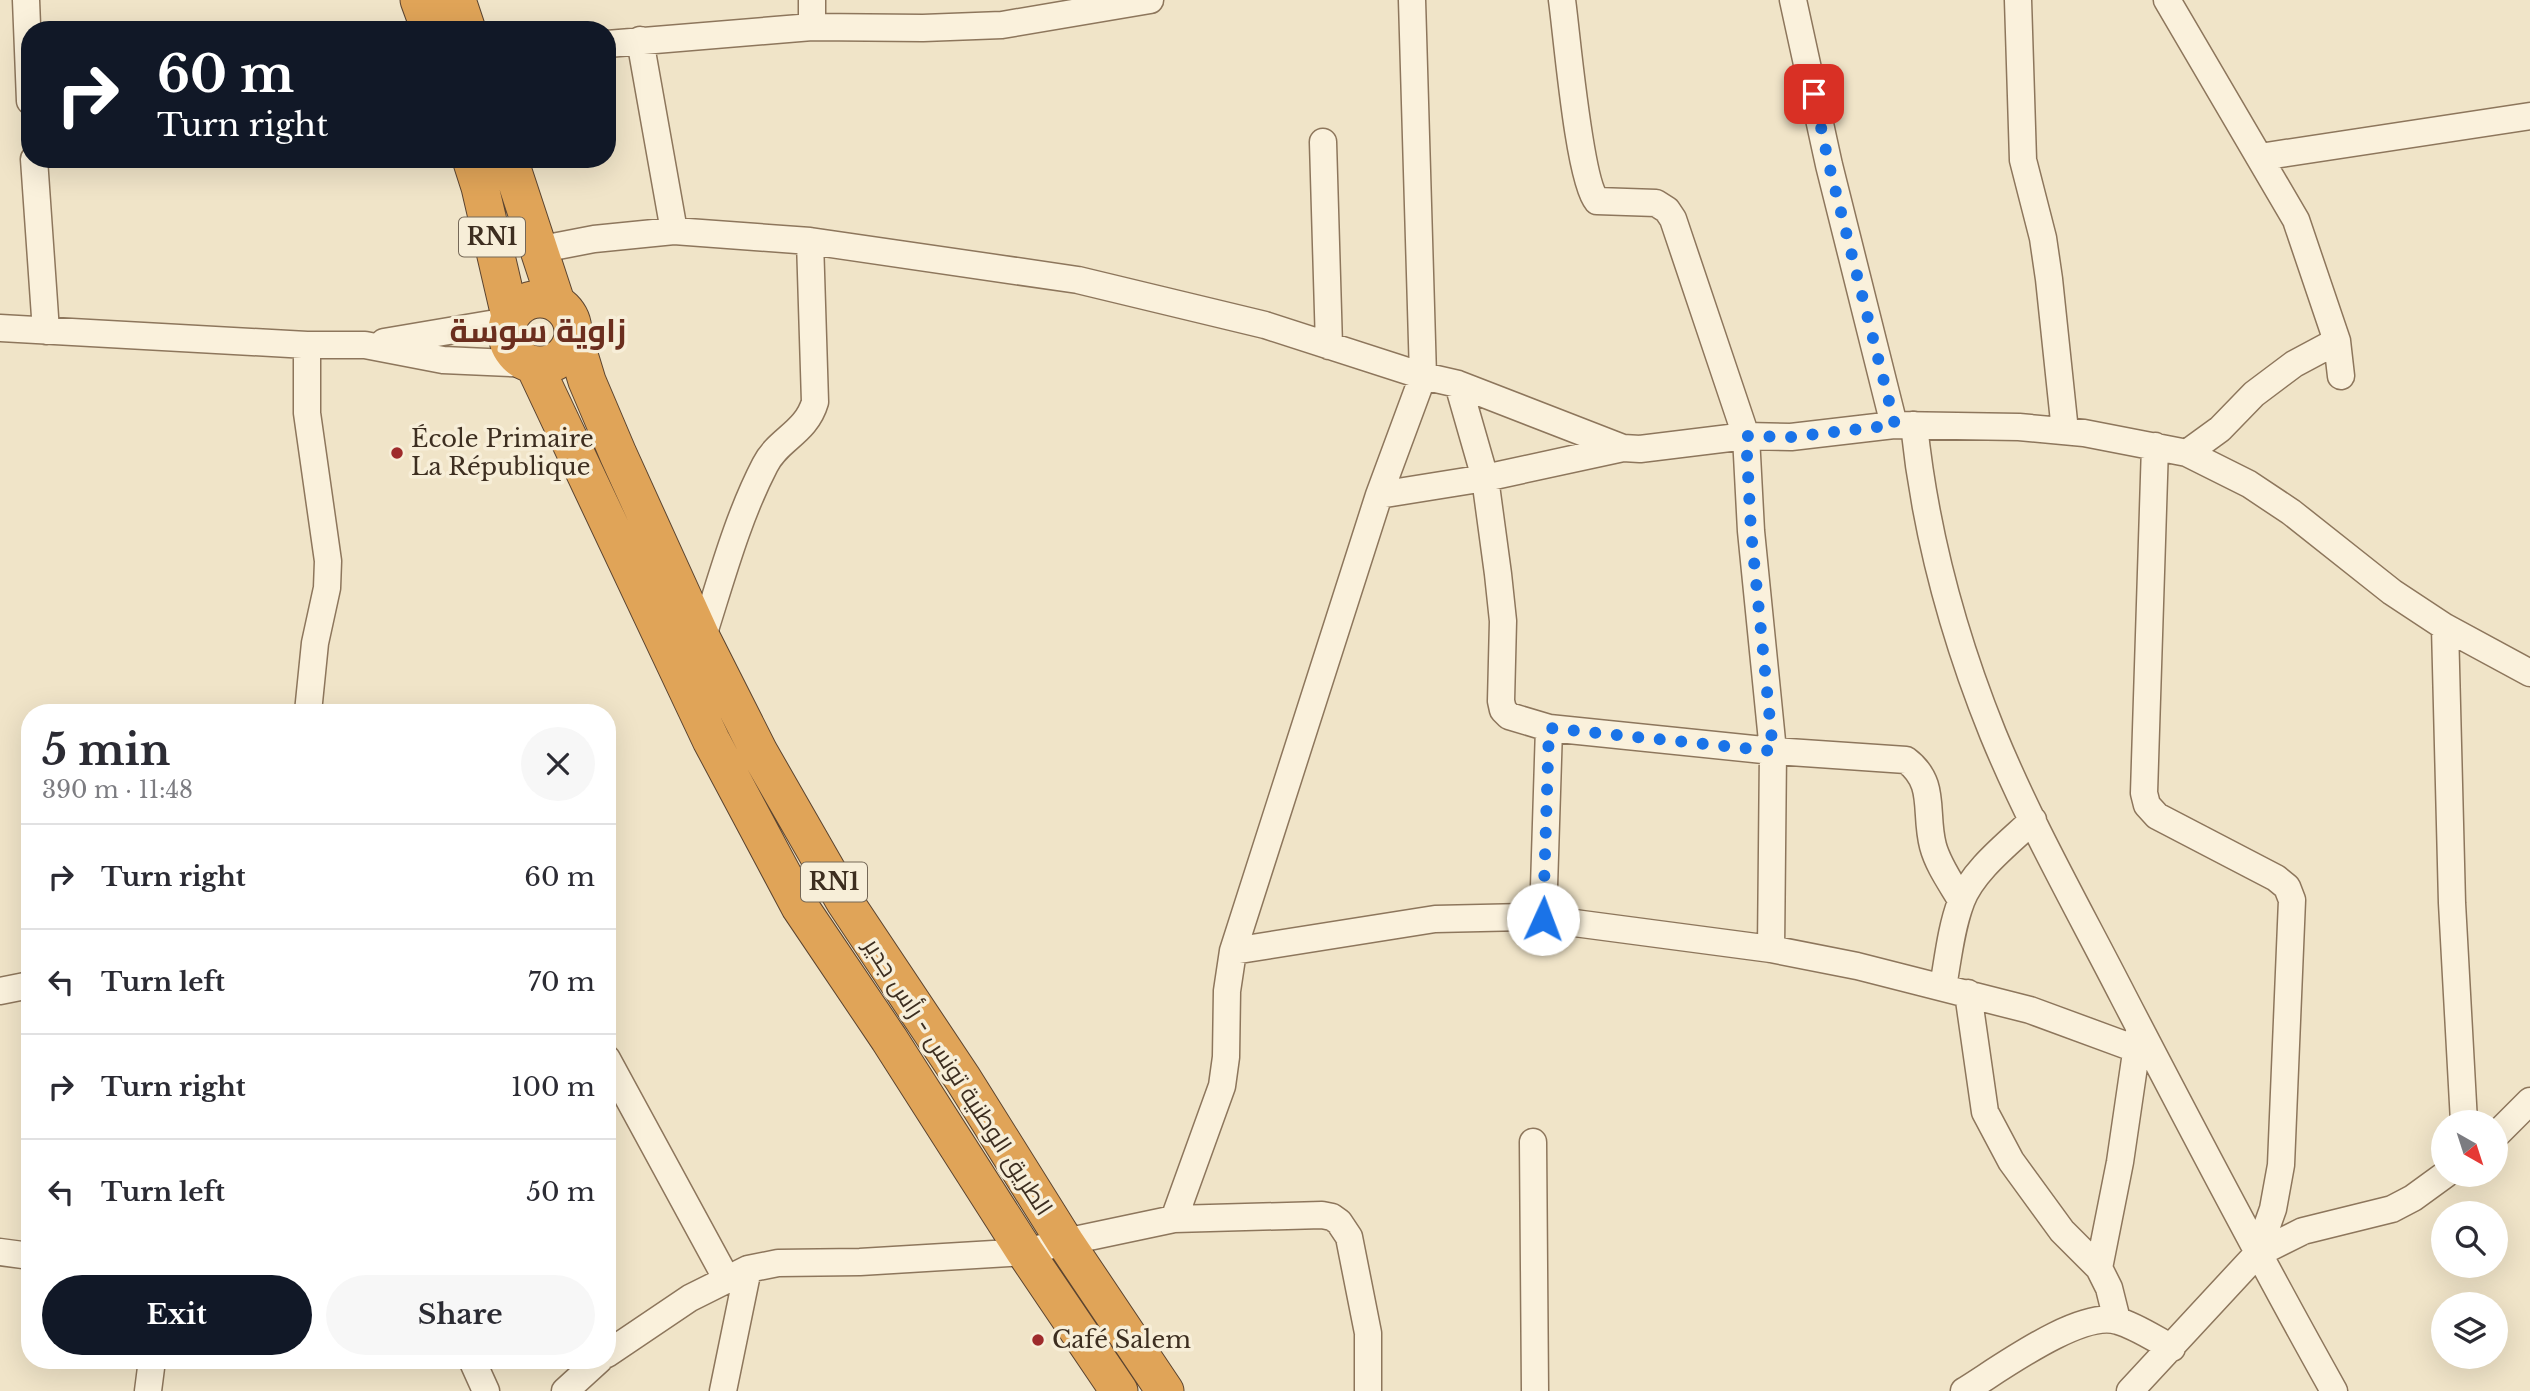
<!DOCTYPE html>
<html lang="en">
<head>
<meta charset="utf-8">
<style>
  :root { --surface:#fff; --page:#f7f7f7; --text:#2b2b33; --muted:#7c7c81; --line:#e1e1e2; --accent:#111827 }
  body { margin:0; font-family:"Libre Baskerville",Cairo,serif; background:var(--page); color:var(--text); height:100vh; display:flex; flex-direction:column; font-size:26px; white-space:nowrap }
  * { box-sizing:border-box; margin:0 }
  p { font-size:23px; color:var(--muted) }
  .icon { flex:none; width:38px; height:38px; fill:none; stroke:currentColor; stroke-width:2; stroke-linecap:round; stroke-linejoin:round }
  .map { position:relative; flex:1; overflow:hidden }
  .drawer { position:absolute; left:21px; top:704px; width:595px; height:665px; display:flex; flex-direction:column; background:var(--surface); border-radius:28px; box-shadow:0 7px 28px #0002 }
  .drawer>* { flex:none }
  .guide { position:absolute; left:21px; top:21px; width:595px; height:147px; border-radius:28px; box-shadow:0 7px 28px #0002; background:#111827; color:#fff; overflow:hidden }
  .needle { width:46px; rotate:141deg }
  .tools { position:absolute; left:2431px; top:1110px; display:grid; gap:14px }
  .tools a { display:grid; place-items:center; width:77px; height:77px; border-radius:50%; background:var(--surface); box-shadow:0 7px 28px #0002; font-size:35px }
  .pin { position:absolute; display:grid; place-items:center; width:60px; height:60px; color:#fff; margin:-30px; border-radius:14px; box-shadow:0 4px 10px #0006 }
  .me { position:absolute; width:77px; margin:-38px; rotate:2deg; stroke-linejoin:round; filter:drop-shadow(0 0 5px #0008) }
  .turn { display:flex; align-items:center; gap:24px; height:147px; padding:0 21px; font-size:32px }
  .turn .icon { width:91px; height:91px; stroke-width:2.5 }
  .turn b { display:block; font-size:49px; line-height:60px }
  .round { display:grid; place-items:center; flex:none; width:74px; height:74px; border-radius:37px; background:var(--page) }
  .summary { display:flex; align-items:center; justify-content:space-between; height:119px; padding:0 21px }
  h1 { font-size:42px; font-weight:800; line-height:52px }
  .primary-button { display:flex; gap:14px; margin-top:auto; padding:14px 21px }
  .primary-button a { flex:1; height:80px; border-radius:42px; background:var(--accent); color:#fff; font-size:28px; font-weight:800; line-height:80px; text-align:center }
  .primary-button a+a { background:var(--page); color:var(--text) }
  ul { padding:0; list-style:none }
  li { display:flex; align-items:center; gap:21px; height:105px; padding:0 21px; border-top:2px solid var(--line) }
  li div { flex:1 }
  li b { display:block; font-size:26px }
  li em { font-style:normal }
  .map>svg:first-child { display:block }
  .lines { fill:none; stroke-linecap:round; stroke-linejoin:round }
  .minor-casing { stroke:#8d765c; stroke-width:29 }
  .highway-casing { stroke:#5b4430; stroke-width:39 }
  .minor { stroke:#faf1dc; stroke-width:26 }
  .highway { stroke:#e0a458; stroke-width:37 }
  .route { stroke:#1a73e8; stroke-width:12; stroke-dasharray:0 21.6 }
  .poi-dot { fill:#9e2a2b; stroke:#f7eed8; stroke-width:2.5 }
  .labels { text-anchor:middle; stroke-width:7; stroke-linejoin:round; paint-order:stroke }
  .shield { fill:#f7eed8; stroke:#756857; stroke-width:2 }
  .shield-label { font-size:23px; font-weight:bold; fill:#3d2e20 }
  .poi-label { font-size:24px; fill:#3d2e20; stroke:#f7eed8; text-anchor:start }
  .street-label { font-size:24px; fill:#3d2e20; stroke:#f7eed8 }
  .district-label { font-size:32px; font-weight:bold; fill:#6b2e1e; stroke:#f7eed8 }
</style>
</head>
<body>
<div class="map">
<svg width="2530" height="1391" viewBox="0 0 2530 1391">
  <rect width="100%" height="100%" fill="#f0e4c8"/>
  <g class="lines">
    <defs>
      <path id="minor" d="M26 0 30 101
        M812 0V27
        M1562 0C1567 36 1579 181 1597 201L1656 203 1667 210 1673 219 1746 436 1751 531 1773 751 1771 949
        M1793 0 1829 165 1894 425
        M2018 0 2023 160 2043 238 2049 279 2065 431
        M2167 0 2296 220 2337 341 2341 376
        M640 40 674 231
        M607 44 812 27 923 28 1002 25 1150 0
        M1323 142 1329 346
        M2260 157 2530 116
        M34 159 46 331
        M537 250 594 239 674 231 810 241 1078 280 1265 325 1423 376 1458 384 1623 448 1640 449 1746 436 1791 437 1894 425 2019 427 2084 433 2187 453 2249 484 2291 512 2392 592 2445 627 2530 673
        M0 328 307 345H365L443 360 532 364
        M384 342 508 321
        M307 345V413L328 561 327 588 315 643 308 712
        M1458 384 1485 478 1498 574 1503 621 1501 701 1503 710 1509 716 1549 728 1773 751 1906 760C1937 783 1924 812 1933 846 1938 865 1951 883 1961 900
        M1914 425C1925 531 1953 635 1993 734 2030 824 2079 910 2123 996 2192 1129 2261 1261 2334 1391
        M2155 446 2144 793 2147 805 2157 816 2276 878 2287 887 2292 900 2281 1165 2273 1209 2257 1254
        M2187 453 2220 429 2254 394 2294 364 2337 341
        M1379 495 1485 478 1623 448
        M2445 627 2452 903 2464 1122
        M702 639C721 580 737 519 765 465 778 439 806 433 815 402L810 241
        M1543 919 1549 728
        M1233 951 1435 919 1529 917 1771 949 1857 966 2030 1010 2136 1049
        M1943 987C1948 959 1951 928 1961 902 1972 871 2010 842 2033 820
        M0 991 30 985
        M1968 993 1985 1112 2011 1161 2062 1231 2099 1268 2109 1288 2117 1320
        M607 1059 726 1278
        M2496 1135 2530 1101
        M1533 1142 1535 1391
        M1174 1219 1222 1086 1226 1057 1227 991 1233 951 1379 495 1423 376 1412 0
        M0 1252 30 1256
        M2099 1268 2120 1162 2139 1032
        M607 1354 690 1298 748 1269 778 1263 860 1262 1025 1252 1065 1242 1174 1219 1322 1215 1332 1217 1339 1222 1349 1237 1368 1333V1391
        M472 1360 486 1391
        M148 1391 152 1360
        M565 1391 599 1360
        M723 1391 748 1269
        M1964 1391C1997 1371 2080 1309 2118 1321 2136 1326 2155 1339 2172 1348
        M2130 1391 2257 1254 2303 1231 2392 1209 2413 1198 2446 1174"/>
      <path id="highway" d="M419 0 430 30
        M457 0 467 30
        M471 159 480 187 510 316
        M509 159 556 302
        M507 332a33 33 0 1 1 66 0a33 33 0 1 1-66 0Z
        M573 335 587 381 618 454 702 639 759 752 845 902 963 1079 1065 1242 1165 1391
        M534 365 711 740 800 907 889 1039 1025 1252 1119 1391"/>
    </defs>
    <use href="#minor" class="minor-casing"/>
    <use href="#highway" class="highway-casing"/>
    <use href="#minor" class="minor"/>
    <use href="#highway" class="highway"/>
  </g>
  <g class="lines">
    <path class="route" d="M1543 919 1549 728 1773 751 1751 531 1746 436 1791 437 1895 425 1829 165 1814 94"/>
  </g>
  <g class="poi-dot">
    <circle cx="397" cy="453" r="7"/>
    <circle cx="1038" cy="1340" r="7"/>
  </g>
  <g class="labels">
    <g class="shield">
      <rect x="459" y="217.5" width="66" height="39" rx="5"/>
      <rect x="801" y="862.5" width="66" height="39" rx="5"/>
    </g>
    <g class="shield-label">
      <text x="492" y="245">RN1</text>
      <text x="834" y="890">RN1</text>
    </g>
    <g class="poi-label">
      <text x="411" y="447">École Primaire<tspan x="411" dy="28">La République</tspan></text>
      <text x="1052" y="1348">Café Salem</text>
    </g>
    <g class="street-label">
      <text transform="translate(958 1077) rotate(57)" y="8">الطريق الوطنية تونس - رأس جدير</text>
    </g>
    <g class="district-label">
      <text x="538" y="342">زاوية سوسة</text>
    </g>
  </g>
</svg>
<div class="tools">
<a><svg class="needle" viewBox="-14 -14 28 28"><path d="M0-13l5 13h-10z" fill="#e53935"/><path d="M0 13l5-13h-10z" fill="#7c7c81"/></svg></a>
<a><svg class="icon" aria-label="search" viewBox="0 0 24 24"><circle cx="10" cy="10" r="6"/><path d="M15 15l6 6"/></svg></a>
<a><svg class="icon" aria-label="layers" viewBox="0 0 24 24"><path d="M12 4l9 5-9 5-9-5zM3 14l9 5 9-5"/></svg></a>
</div>
<div class="pin" style="left:1814px;top:94px;background:#d93025"><svg class="icon" aria-label="arrive" viewBox="0 0 24 24"><path d="M6 21V4h12l-3 4 3 4H6"/></svg></div>
<svg class="me" style="left:1543px;top:919px" viewBox="-20 -20 40 40"><circle r="19" fill="#fff"/><path d="M0-13L10 11 0 6-10 11z" fill="#1a73e8"/></svg>
<div class="guide">
<div class="turn"><svg class="icon" aria-label="right" viewBox="0 0 24 24"><path d="M7 20v-9h11M14 6l5 5-5 5"/></svg><div><b>60 m</b>Turn right</div></div>
</div>
<section class="drawer">
<div class="summary"><div><h1>5 min</h1><p>390 m · 11:48</p></div><a class="round"><svg class="icon" aria-label="close" viewBox="0 0 24 24"><path d="M6 6l12 12M18 6L6 18"/></svg></a></div>
<ul>
<li><svg class="icon" aria-label="right" viewBox="0 0 24 24"><path d="M7 20v-9h11M14 6l5 5-5 5"/></svg><div><b>Turn right</b></div><em>60 m</em></li>
<li><svg class="icon" aria-label="left" viewBox="0 0 24 24"><path d="M17 20v-9H6M10 6l-5 5 5 5"/></svg><div><b>Turn left</b></div><em>70 m</em></li>
<li><svg class="icon" aria-label="right" viewBox="0 0 24 24"><path d="M7 20v-9h11M14 6l5 5-5 5"/></svg><div><b>Turn right</b></div><em>100 m</em></li>
<li><svg class="icon" aria-label="left" viewBox="0 0 24 24"><path d="M17 20v-9H6M10 6l-5 5 5 5"/></svg><div><b>Turn left</b></div><em>50 m</em></li>
</ul>
<div class="primary-button"><a>Exit</a><a>Share</a></div>
</section>
</div>
</body>
</html>
